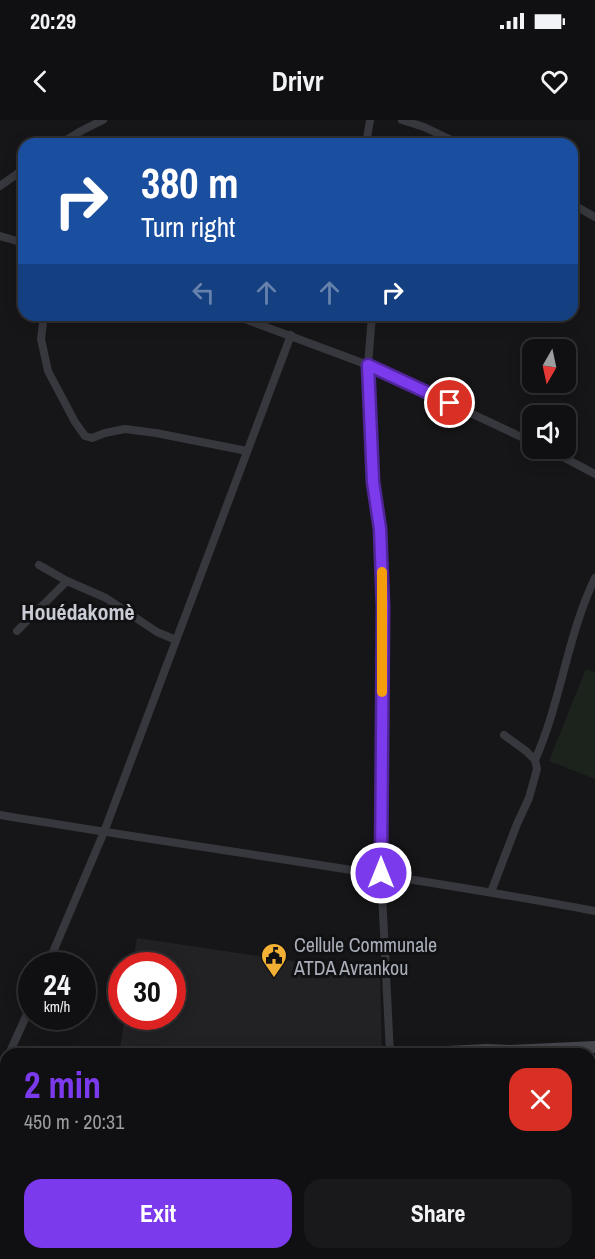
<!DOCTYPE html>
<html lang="en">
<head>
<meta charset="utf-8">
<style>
  :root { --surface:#101012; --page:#19191b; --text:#f1f3f6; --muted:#9c9d9f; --line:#303032; --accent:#7c3aed }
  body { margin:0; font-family:"Archivo Narrow",sans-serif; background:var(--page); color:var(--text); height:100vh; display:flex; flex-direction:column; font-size:22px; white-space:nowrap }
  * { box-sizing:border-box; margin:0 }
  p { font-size:20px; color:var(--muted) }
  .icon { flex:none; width:33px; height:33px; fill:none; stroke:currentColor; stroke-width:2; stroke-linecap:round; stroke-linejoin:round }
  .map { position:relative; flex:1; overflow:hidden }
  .side { position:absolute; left:0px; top:928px; width:596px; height:212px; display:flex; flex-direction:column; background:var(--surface); border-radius:18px 18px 0 0; box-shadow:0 3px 15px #0003,0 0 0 2px var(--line) }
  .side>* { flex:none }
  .guide { position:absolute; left:18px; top:18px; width:560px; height:183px; border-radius:18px; box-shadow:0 3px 15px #0003,0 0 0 2px var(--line); background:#1a4fa0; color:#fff; overflow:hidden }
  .needle { width:39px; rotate:189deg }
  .tools { position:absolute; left:522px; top:219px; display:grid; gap:12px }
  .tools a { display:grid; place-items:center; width:54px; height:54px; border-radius:12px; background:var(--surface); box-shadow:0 3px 15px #0003,0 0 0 2px var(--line); font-size:30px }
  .speed { position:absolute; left:18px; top:832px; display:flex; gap:12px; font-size:30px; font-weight:700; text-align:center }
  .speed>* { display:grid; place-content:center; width:78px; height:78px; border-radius:50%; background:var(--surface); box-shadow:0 3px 15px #0003,0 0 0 2px var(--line); line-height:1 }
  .speed small { font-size:15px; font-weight:400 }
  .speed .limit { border:9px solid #d22; background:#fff; color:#111 }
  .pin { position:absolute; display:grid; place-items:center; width:51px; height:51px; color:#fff; margin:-26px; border:3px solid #fff; border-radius:50%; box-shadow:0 2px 6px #0007 }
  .me { position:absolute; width:66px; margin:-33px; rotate:0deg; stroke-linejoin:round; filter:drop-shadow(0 0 4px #0008) }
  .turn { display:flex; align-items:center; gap:21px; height:126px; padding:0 24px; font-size:27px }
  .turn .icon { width:78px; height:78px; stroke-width:2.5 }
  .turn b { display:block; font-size:42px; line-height:51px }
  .lanes { display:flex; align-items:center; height:57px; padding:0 24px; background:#0003; justify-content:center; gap:30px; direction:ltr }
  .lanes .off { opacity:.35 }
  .round { display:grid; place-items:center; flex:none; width:63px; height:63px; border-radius:18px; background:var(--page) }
  .summary { display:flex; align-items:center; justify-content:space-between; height:102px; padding:0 24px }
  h1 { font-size:36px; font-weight:700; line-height:45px; color:var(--accent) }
  .button { display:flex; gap:12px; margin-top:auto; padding:12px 24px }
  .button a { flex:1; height:69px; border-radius:18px; background:var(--accent); color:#fff; font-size:24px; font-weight:700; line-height:69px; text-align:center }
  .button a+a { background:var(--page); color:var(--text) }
  .status { display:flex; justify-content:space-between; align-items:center; height:42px; padding:0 30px; background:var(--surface); direction:ltr }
  .status svg { height:16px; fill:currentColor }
  header { display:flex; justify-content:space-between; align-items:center; height:78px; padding:0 24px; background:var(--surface); font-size:27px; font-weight:700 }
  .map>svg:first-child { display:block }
  .built { fill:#222225 }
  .green { fill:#1c231d }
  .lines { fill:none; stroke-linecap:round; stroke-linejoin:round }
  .street { stroke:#37383d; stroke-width:8 }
  .secondary { stroke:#45474d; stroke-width:12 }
  .route-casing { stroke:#51269a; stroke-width:15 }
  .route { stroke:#7c3aed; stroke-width:10 }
  .slow { stroke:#f59e0b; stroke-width:10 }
  .labels { text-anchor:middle; stroke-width:6; stroke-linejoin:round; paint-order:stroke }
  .poi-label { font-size:20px; fill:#a8adb8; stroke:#111113; text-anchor:start }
  .quarter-label { font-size:22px; font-weight:bold; fill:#c9ccd4; stroke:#111113 }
</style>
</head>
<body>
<div class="status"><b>20:29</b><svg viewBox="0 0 49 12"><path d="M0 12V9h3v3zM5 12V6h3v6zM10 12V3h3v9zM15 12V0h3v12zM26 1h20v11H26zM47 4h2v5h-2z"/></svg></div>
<header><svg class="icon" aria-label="back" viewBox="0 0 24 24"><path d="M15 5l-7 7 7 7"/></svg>Drivr<svg class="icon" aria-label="heart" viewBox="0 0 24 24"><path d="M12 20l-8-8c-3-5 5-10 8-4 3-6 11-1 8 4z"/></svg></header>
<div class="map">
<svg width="595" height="1139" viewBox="0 0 595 1139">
  <rect width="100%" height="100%" fill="#161618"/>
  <path class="built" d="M137 818 380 854 382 934H119L125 897H172V846H132Z"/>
  <path class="green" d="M586 549 595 552V659L549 641Z"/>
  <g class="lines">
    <path class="street" d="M402 0 424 7 460 24
      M60 24 81 11 103 0
      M366 24 370 0
      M0 66 24 49
      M572 84 595 97
      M0 116 24 123
      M44 195 41 219 48 251 75 302 85 316 92 318 105 313 125 309 156 313 247 331
      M234 195 368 245 532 322
      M372 195 368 245 373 362 380 409 383 487 381 753 390 934
      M546 328 595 354
      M39 445 67 461 106 478 157 512 176 520
      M17 511 67 461
      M535 640C561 582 567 516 595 458
      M0 695C198 728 397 754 595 791
      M491 772 517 704 529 678 537 649 535 640 526 631 504 615
      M47 846 104 712 291 215
      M9 934 32 883
      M0 957 6 943
      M0 1062 6 1064
      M355 1134 391 1139
      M6 1139 11 1134
      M303 1139 308 1134
      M487 1139V1134"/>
    <path class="secondary" d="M406 934 487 930 510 931 595 927"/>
  </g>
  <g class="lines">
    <defs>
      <path id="route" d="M381 753 383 487 380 409 373 362 368 245 450 283"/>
    </defs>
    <use href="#route" class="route-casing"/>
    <use href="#route" class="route"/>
    <path class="slow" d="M382 452V572"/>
  </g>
  <defs>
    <symbol id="civic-pin" viewBox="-11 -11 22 30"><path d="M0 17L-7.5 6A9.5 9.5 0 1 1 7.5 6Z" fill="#f2b134" stroke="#111113"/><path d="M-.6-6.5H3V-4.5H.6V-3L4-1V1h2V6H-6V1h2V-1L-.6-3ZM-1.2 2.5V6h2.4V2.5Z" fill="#111"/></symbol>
  </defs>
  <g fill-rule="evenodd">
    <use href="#civic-pin" x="259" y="821" width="30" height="40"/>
  </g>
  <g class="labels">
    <g class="poi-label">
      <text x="294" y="832">Cellule Communale<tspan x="294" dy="23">ATDA Avrankou</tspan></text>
    </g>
    <g class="quarter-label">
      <text x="78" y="500">Houédakomè</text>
    </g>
  </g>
</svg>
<div class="tools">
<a><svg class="needle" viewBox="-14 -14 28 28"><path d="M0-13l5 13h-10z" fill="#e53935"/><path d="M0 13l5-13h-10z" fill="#9c9d9f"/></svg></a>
<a><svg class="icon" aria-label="sound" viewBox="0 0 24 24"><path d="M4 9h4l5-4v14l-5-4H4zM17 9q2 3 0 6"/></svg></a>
</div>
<div class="speed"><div>24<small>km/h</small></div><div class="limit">30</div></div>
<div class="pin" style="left:450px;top:283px;background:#d93025"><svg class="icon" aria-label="arrive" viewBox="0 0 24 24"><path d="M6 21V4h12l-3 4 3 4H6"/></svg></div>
<svg class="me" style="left:381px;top:753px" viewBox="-20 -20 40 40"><circle r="17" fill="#7c3aed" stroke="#fff" stroke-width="3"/><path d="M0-11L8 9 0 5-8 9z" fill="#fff"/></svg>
<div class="guide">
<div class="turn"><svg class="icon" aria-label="right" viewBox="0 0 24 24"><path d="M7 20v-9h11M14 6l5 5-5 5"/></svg><div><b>380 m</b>Turn right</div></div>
<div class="lanes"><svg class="icon off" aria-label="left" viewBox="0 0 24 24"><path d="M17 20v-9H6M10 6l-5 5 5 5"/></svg><svg class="icon off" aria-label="ahead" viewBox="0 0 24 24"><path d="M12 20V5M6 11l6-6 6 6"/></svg><svg class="icon off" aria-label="ahead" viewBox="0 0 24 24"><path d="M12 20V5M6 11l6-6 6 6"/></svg><svg class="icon" aria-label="right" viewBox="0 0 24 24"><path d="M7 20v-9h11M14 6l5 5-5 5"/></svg></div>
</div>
<section class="side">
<div class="summary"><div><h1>2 min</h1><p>450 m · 20:31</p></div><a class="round" style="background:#d93025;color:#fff"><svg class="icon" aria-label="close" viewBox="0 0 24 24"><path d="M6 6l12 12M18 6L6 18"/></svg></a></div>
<div class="button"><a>Exit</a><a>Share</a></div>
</section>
</div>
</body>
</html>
